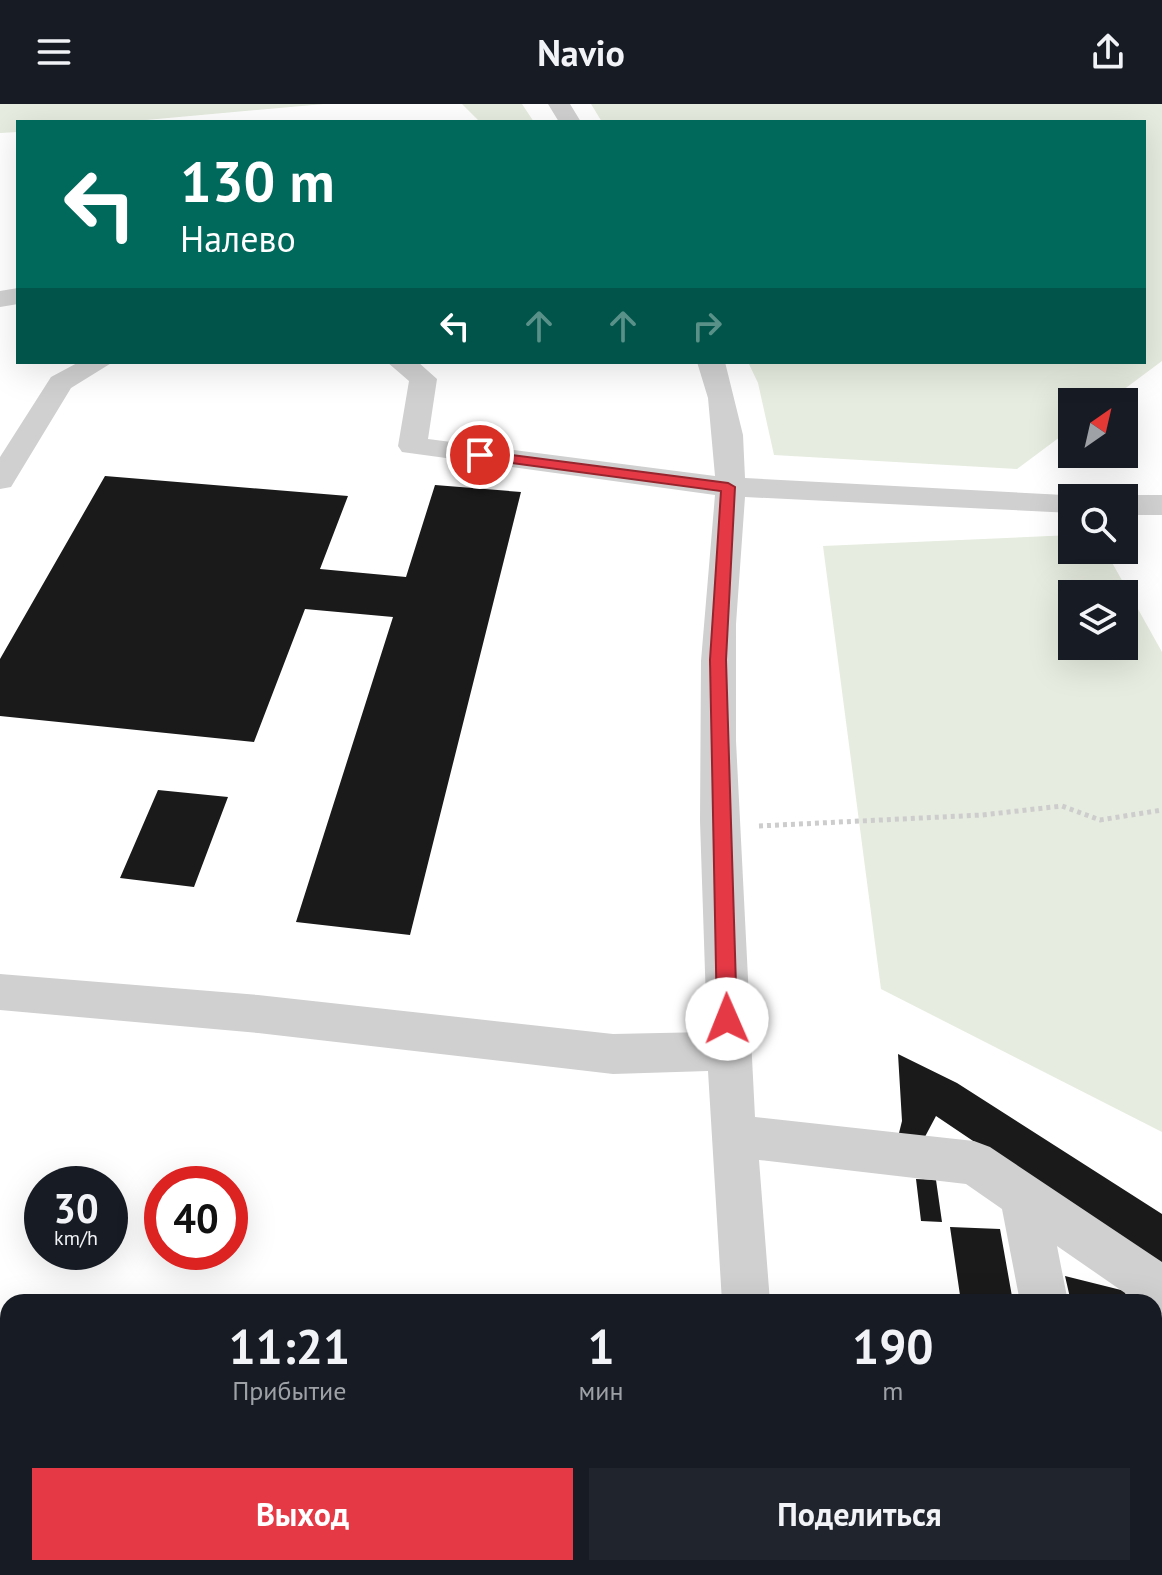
<!DOCTYPE html>
<html lang="ru">
<head>
<meta charset="utf-8">
<style>
  :root { --surface:#171b24; --page:#20242c; --text:#f1f3f6; --muted:#9ea1a6; --accent:#e63946 }
  body { margin:0; font-family:"PT Sans",sans-serif; background:var(--page); color:var(--text); height:100vh; display:flex; flex-direction:column; font-size:30px; white-space:nowrap }
  * { box-sizing:border-box; margin:0 }
  p { font-size:26px; color:var(--muted) }
  .icon { flex:none; width:44px; height:44px; fill:none; stroke:currentColor; stroke-width:2; stroke-linecap:round; stroke-linejoin:round }
  .map { position:relative; flex:1; overflow:hidden }
  .details { position:absolute; left:0px; top:1190px; width:1162px; height:282px; display:flex; flex-direction:column; background:var(--surface); border-radius:24px 24px 0 0; box-shadow:0 8px 32px #0002 }
  .details>* { flex:none }
  .hud { position:absolute; left:16px; top:16px; width:1130px; height:244px; border-radius:0px; box-shadow:0 8px 32px #0002; background:#00695c; color:#fff; overflow:hidden }
  .needle { width:52px; rotate:34deg }
  .buttons { position:absolute; left:1058px; top:284px; display:grid; gap:16px }
  .buttons a { display:grid; place-items:center; width:80px; height:80px; border-radius:0px; background:var(--surface); box-shadow:0 8px 32px #0002; font-size:40px }
  .speed { position:absolute; left:24px; top:1062px; display:flex; gap:16px; font-size:40px; font-weight:700; text-align:center }
  .speed>* { display:grid; place-content:center; width:104px; height:104px; border-radius:50%; background:var(--surface); box-shadow:0 8px 32px #0002; line-height:1 }
  .speed small { font-size:20px; font-weight:400 }
  .speed .limit { border:12px solid #d22; background:#fff; color:#111 }
  .pin { position:absolute; display:grid; place-items:center; width:68px; height:68px; color:#fff; margin:-34px; border:4px solid #fff; border-radius:50%; box-shadow:0 2px 8px #0007 }
  .me { position:absolute; width:88px; margin:-44px; rotate:359deg; stroke-linejoin:round; filter:drop-shadow(0 0 6px #0008) }
  .turn { display:flex; align-items:center; gap:28px; height:168px; padding:0 32px; font-size:36px }
  .turn .icon { width:104px; height:104px; stroke-width:2.5 }
  .turn b { display:block; font-size:56px; line-height:68px }
  .lanes { display:flex; align-items:center; height:76px; padding:0 32px; background:#0003; justify-content:center; gap:40px; direction:ltr }
  .lanes .off { opacity:.35 }
  .eta { display:flex; justify-content:space-evenly; align-items:center; height:136px; text-align:center }
  .eta b { font-size:48px; font-weight:600; line-height:56px }
  .button { display:flex; gap:16px; margin-top:auto; padding:16px 32px }
  .button a { flex:1; height:92px; border-radius:0px; background:var(--accent); color:#fff; font-size:32px; font-weight:600; line-height:92px; text-align:center }
  .button a+a { background:var(--page); color:var(--text) }
  header { display:flex; justify-content:space-between; align-items:center; height:104px; padding:0 32px; background:var(--surface); font-size:36px; font-weight:600 }
  .map>svg:first-child { display:block }
  .green { fill:#e6ecdf; fill-rule:evenodd }
  .building { fill:#1a1a1a }
  .lines { fill:none; stroke-linecap:round; stroke-linejoin:round }
  .path { stroke:#cdcdcd; stroke-width:5; stroke-dasharray:4 4; stroke-linecap:butt }
  .minor { fill:#d0d0d0; fill-rule:evenodd }
  .route { fill:#e63946; stroke:#96252e; stroke-width:2 }
</style>
</head>
<body>
<header><svg class="icon" aria-label="menu" viewBox="0 0 24 24"><path d="M4 6h16M4 12h16M4 18h16"/></svg>Navio<svg class="icon" aria-label="share" viewBox="0 0 24 24"><path d="M12 15V3M7 8l5-5 5 5M5 13v7h14v-7"/></svg></header>
<div class="map">
<svg width="1162" height="1471" viewBox="0 0 1162 1471">
  <rect width="100%" height="100%" fill="#fff"/>
  <path class="green" d="M0 0H324L124 18H18V28L0 29Z
    M462 0H522L534 18H480Z
    M591 0H1162V257L1107 298H1072V324L1017 365 774 351 758 279 748 258H1144V18H602Z
    M1072 431V446H1105L1162 548V1028L881 885 823 442ZM1124 490V542H1072V490Z"/>
  <path class="building" d="M105 372 348 392 320 465 406 473 435 381 521 388 410 831 296 818 393 513 305 505 254 638 0 612V555Z
    M158 686 228 693 194 783 120 774Z
    M898 950 957 979 1162 1110V1164L936 1012 919 1044 898 1033 902 1017Z
    M916 1075 936 1076 942 1118 921 1117Z
    M950 1123 1000 1125 1013 1198H961Z
    M1065 1172 1125 1187 1127 1198H1071Z
    M1154 1230 1162 1231V1471H1132L1130 1464H1154Z
    M1003 1464H1061L1062 1471H1004Z"/>
  <g class="lines">
    <path class="path" d="M759 722 982 711 1062 702 1100 716 1162 706"/>
    <path class="minor" d="M548 0H570L581 18H559Z
      M18 184V200L0 203V187Z
      M79 258H113L71 284 11 383 0 385V353L51 273Z
      M387 258H418L437 275 428 335 715 372 708 294 697 258H725L743 331 745 374 1083 392 1072 394V409L745 393 736 520V637L755 1013 974 1037 990 1043 1162 1158V1210L1154 1207V1198H1138L1057 1142 1068 1198H1020L1002 1105 966 1080 759 1056 770 1198H722L708 967 613 970 258 929 0 906V870L258 891 613 930 707 928 700 717 701 557 715 391 402 348 398 342 409 277Z
      M1124 391H1162V411H1124V394H1114Z
      M0 1305 8 1307V1359L0 1357Z
      M519 1464H599L601 1471H522Z
      M739 1464H793L794 1471H740Z
      M1070 1464H1124L1125 1471H1071Z"/>
  </g>
  <path class="route" d="M480 347 728 379 735 383 726 556 737 915 734 921 727 924 717 915 710 556 721 387 475 354 473 351Z"/>
</svg>
<div class="buttons">
<a><svg class="needle" viewBox="-14 -14 28 28"><path d="M0-13l5 13h-10z" fill="#e53935"/><path d="M0 13l5-13h-10z" fill="#9ea1a6"/></svg></a>
<a><svg class="icon" aria-label="search" viewBox="0 0 24 24"><circle cx="10" cy="10" r="6"/><path d="M15 15l6 6"/></svg></a>
<a><svg class="icon" aria-label="layers" viewBox="0 0 24 24"><path d="M12 4l9 5-9 5-9-5zM3 14l9 5 9-5"/></svg></a>
</div>
<div class="speed"><div>30<small>km/h</small></div><div class="limit">40</div></div>
<div class="pin" style="left:480px;top:351px;background:#d93025"><svg class="icon" aria-label="arrive" viewBox="0 0 24 24"><path d="M6 21V4h12l-3 4 3 4H6"/></svg></div>
<svg class="me" style="left:727px;top:915px" viewBox="-20 -20 40 40"><circle r="19" fill="#fff"/><path d="M0-13L10 11 0 6-10 11z" fill="#e63946"/></svg>
<div class="hud">
<div class="turn"><svg class="icon" aria-label="left" viewBox="0 0 24 24"><path d="M17 20v-9H6M10 6l-5 5 5 5"/></svg><div><b>130 m</b>Налево</div></div>
<div class="lanes"><svg class="icon" aria-label="left" viewBox="0 0 24 24"><path d="M17 20v-9H6M10 6l-5 5 5 5"/></svg><svg class="icon off" aria-label="ahead" viewBox="0 0 24 24"><path d="M12 20V5M6 11l6-6 6 6"/></svg><svg class="icon off" aria-label="ahead" viewBox="0 0 24 24"><path d="M12 20V5M6 11l6-6 6 6"/></svg><svg class="icon off" aria-label="right" viewBox="0 0 24 24"><path d="M7 20v-9h11M14 6l5 5-5 5"/></svg></div>
</div>
<section class="details">
<div class="eta">
<div><b>11:21</b><p>Прибытие</p></div>
<div><b>1</b><p>мин</p></div>
<div><b>190</b><p>m</p></div>
</div>
<div class="button"><a>Выход</a><a>Поделиться</a></div>
</section>
</div>
</body>
</html>
